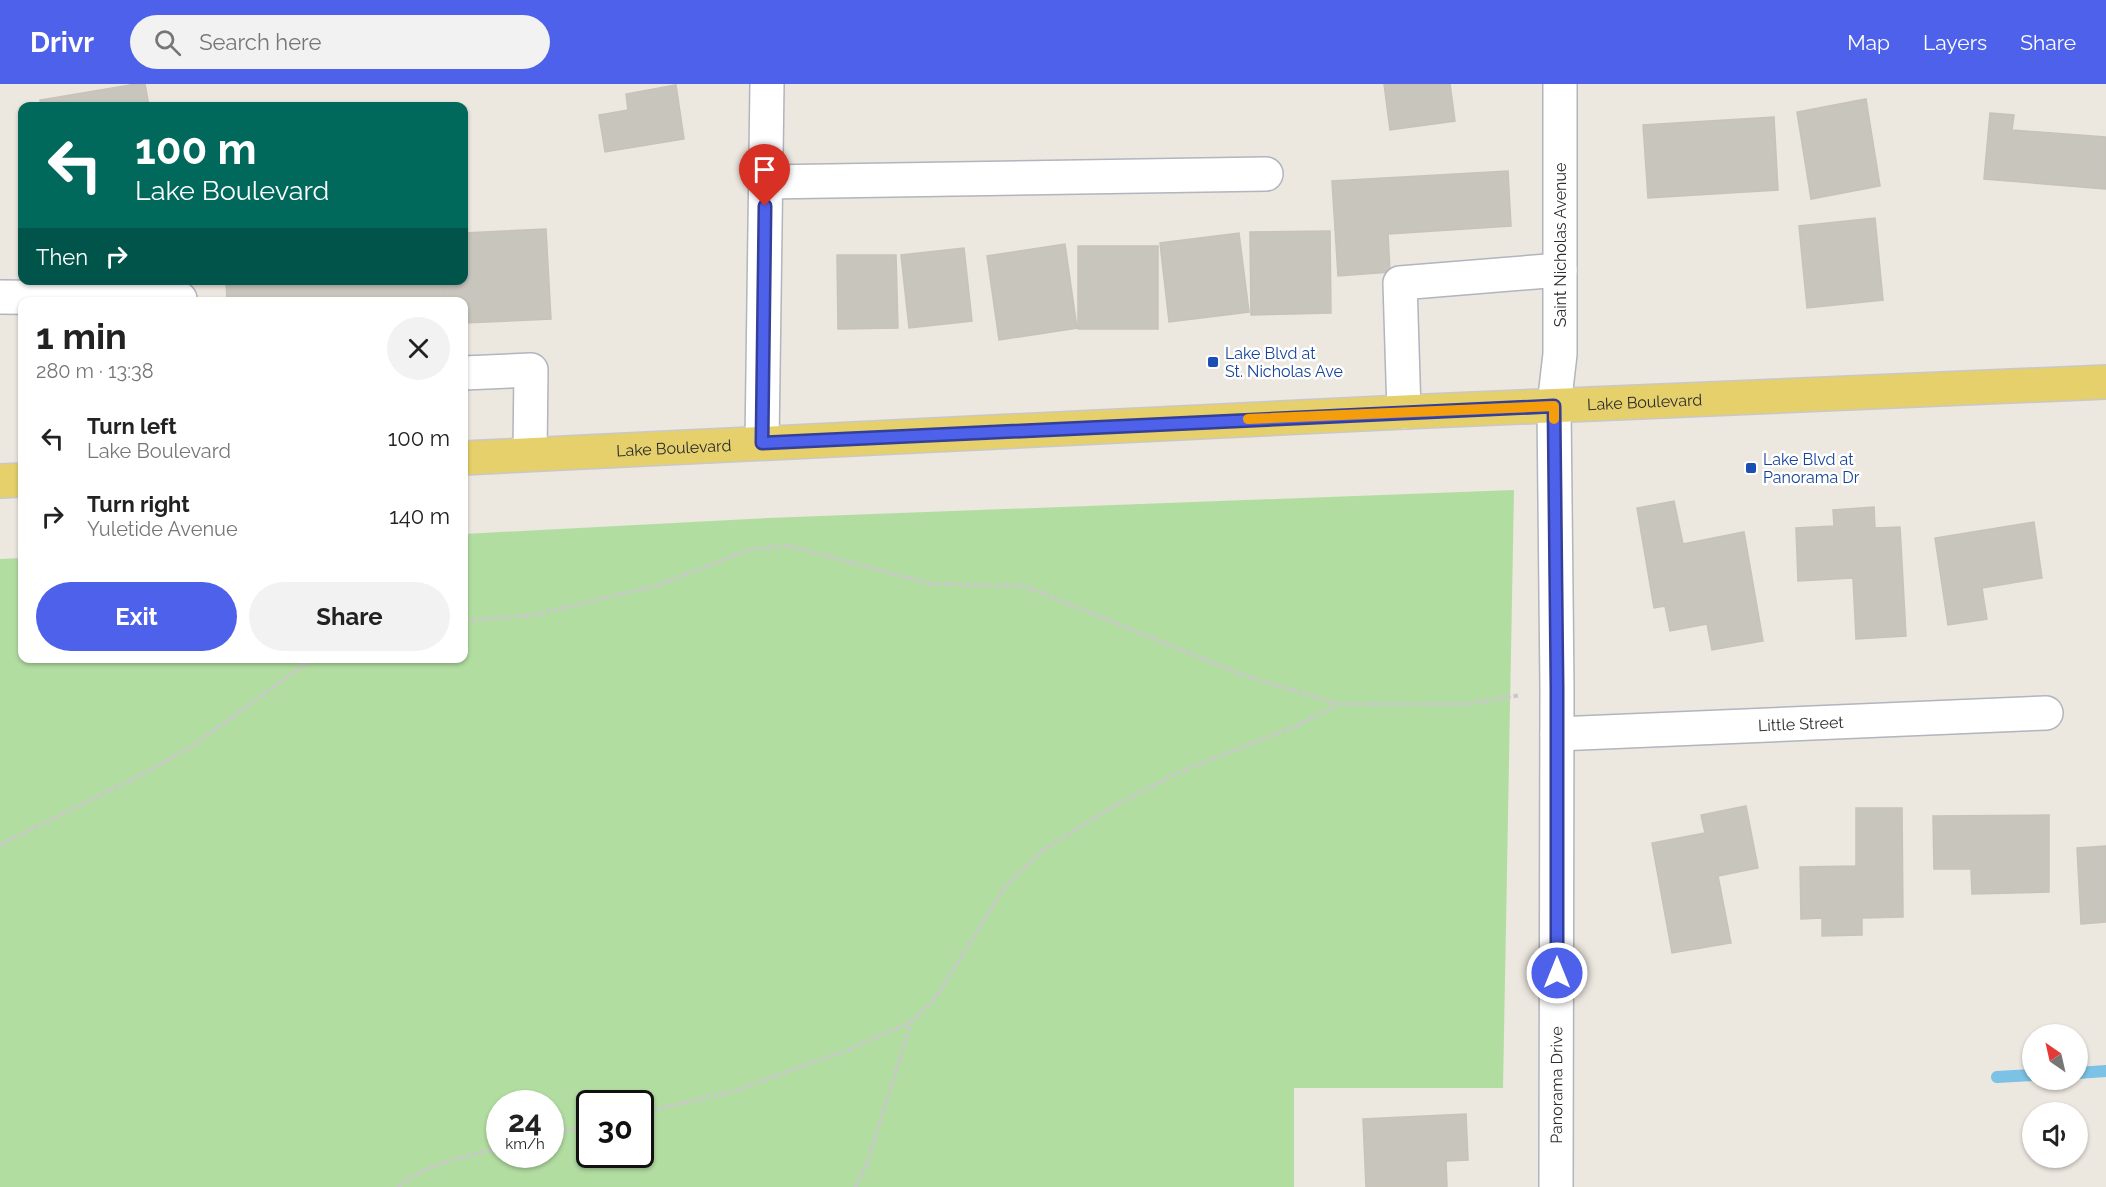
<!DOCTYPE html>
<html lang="en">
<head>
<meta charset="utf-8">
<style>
  :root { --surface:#fff; --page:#f2f2f2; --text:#222; --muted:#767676; --accent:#4e61ea }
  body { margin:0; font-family:Raleway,sans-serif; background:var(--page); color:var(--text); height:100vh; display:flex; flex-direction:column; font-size:22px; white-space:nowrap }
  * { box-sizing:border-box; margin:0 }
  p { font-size:20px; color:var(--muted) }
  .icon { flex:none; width:33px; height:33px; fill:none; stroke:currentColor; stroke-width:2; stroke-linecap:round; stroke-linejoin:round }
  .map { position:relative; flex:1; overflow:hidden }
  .drawer { position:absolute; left:18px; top:213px; width:450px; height:366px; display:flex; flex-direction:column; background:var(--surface); border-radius:12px; box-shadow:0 2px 4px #0004 }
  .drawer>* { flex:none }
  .top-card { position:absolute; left:18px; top:18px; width:450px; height:183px; border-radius:12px; box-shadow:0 2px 4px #0004; background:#00695c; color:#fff; overflow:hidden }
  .needle { width:39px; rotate:326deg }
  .buttons { position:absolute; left:2022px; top:940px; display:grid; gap:12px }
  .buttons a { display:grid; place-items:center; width:66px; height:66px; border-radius:50%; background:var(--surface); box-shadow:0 2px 4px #0004; font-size:30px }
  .speed { position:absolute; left:486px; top:1006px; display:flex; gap:12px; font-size:30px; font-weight:700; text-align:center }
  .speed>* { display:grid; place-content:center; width:78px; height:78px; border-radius:50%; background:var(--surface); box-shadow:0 2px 4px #0004; line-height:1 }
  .speed small { font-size:15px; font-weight:400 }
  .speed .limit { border:3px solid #111; border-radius:9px; background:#fff; color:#111 }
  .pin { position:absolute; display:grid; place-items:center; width:51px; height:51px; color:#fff; margin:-62px -26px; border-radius:50% 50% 50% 0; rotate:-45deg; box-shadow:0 0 6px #0007 }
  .pin .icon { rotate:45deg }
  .me { position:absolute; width:66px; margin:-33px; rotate:0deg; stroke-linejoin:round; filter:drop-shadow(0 0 4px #0008) }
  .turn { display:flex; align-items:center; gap:21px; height:126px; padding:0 18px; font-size:27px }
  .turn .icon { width:78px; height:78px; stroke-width:2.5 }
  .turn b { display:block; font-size:42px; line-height:51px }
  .then { display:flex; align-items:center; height:57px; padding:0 18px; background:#0003; gap:12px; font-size:22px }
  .round { display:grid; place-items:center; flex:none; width:63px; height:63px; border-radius:32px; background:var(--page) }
  .summary { display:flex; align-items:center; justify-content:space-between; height:102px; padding:0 18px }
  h1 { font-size:36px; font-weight:700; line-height:45px }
  .primary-button { display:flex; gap:12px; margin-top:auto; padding:12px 18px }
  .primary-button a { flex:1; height:69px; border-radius:36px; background:var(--accent); color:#fff; font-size:24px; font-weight:700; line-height:69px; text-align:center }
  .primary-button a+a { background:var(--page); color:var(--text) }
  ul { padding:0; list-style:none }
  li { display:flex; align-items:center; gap:18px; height:78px; padding:0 18px }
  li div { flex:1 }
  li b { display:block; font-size:22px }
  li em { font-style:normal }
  header { display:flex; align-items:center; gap:36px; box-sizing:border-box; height:84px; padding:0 30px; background:var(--accent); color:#fff }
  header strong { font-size:28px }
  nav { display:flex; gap:33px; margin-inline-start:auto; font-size:21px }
  .search { width:420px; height:54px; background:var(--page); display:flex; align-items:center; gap:15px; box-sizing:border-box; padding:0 21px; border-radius:33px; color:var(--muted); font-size:22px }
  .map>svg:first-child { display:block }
  .green { fill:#b2dda1; fill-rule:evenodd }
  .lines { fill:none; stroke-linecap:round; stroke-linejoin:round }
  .stream { stroke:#7cc2e4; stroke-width:12 }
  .building { fill:#c8c5bd; stroke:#c7c3b9; stroke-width:1.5 }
  .minor-casing { stroke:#b2b4be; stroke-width:36 }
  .major-casing { stroke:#c8c8c8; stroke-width:36 }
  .path { stroke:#c8c8c8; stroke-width:4; stroke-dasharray:4.5 3; stroke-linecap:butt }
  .minor { stroke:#fff; stroke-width:33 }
  .major { stroke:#e5d06b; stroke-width:33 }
  .route-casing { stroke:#333f98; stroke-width:15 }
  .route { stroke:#4e61ea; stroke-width:10 }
  .slow { stroke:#f59e0b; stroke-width:10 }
  .transit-dot { fill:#1a4fb4; stroke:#fff; stroke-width:2 }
  .labels { text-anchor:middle; stroke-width:5; stroke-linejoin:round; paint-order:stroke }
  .street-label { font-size:16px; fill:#2c2c2c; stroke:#fff }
  .transit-label { font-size:16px; fill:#164399; stroke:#fff; text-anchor:start }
</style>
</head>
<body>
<header>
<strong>Drivr</strong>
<div class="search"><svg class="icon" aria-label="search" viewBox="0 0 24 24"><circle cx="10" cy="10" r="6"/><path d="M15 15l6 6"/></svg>Search here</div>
<nav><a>Map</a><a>Layers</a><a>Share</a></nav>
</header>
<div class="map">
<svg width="2106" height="1103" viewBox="0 0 2106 1103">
  <rect width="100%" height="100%" fill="#ece7df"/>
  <path class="green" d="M1514 406 1503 1004H1294V1103H0V475L22 474V574H464V450L768 434ZM500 1020H550V1071H500ZM590 1020H640V1071H590Z"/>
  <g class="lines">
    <path class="stream" d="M2078 989 2106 987
      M1997 993 2032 991"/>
  </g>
  <path class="building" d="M136 0H145L149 22H41L40 16Z
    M1384 0H1450L1455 37 1390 46Z
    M676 1 684 55 605 68 599 31 628 26 626 10Z
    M1866 15 1880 102 1811 115 1797 28Z
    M1990 29 2014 31 2012 46 2106 53V105L1984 95Z
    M1774 33 1778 106 1648 114 1643 41Z
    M1508 87 1511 142 1388 150 1390 188 1338 192 1332 97Z
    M1875 134 1883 216 1807 224 1799 142Z
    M546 145 551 235 464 239V218H445L444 196H464V149Z
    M1330 147 1331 229 1251 231 1250 148Z
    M1239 149 1249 228 1169 238 1160 159Z
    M1065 160 1077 244 999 256 987 172Z
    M1078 162H1158V245H1078Z
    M964 164 972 237 909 244 901 171Z
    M837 171H896L898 244 838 245Z
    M226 196H444L445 218H227Z
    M1674 417 1683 460 1744 448 1763 557 1712 566 1707 540 1670 547 1665 522 1654 524 1637 424Z
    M1874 423 1875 444 1900 443 1906 552 1856 555 1853 494 1798 497 1796 444 1834 442 1833 426Z
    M2034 438 2042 494 1982 504 1987 535 1948 541 1935 454Z
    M1746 722 1758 784 1718 792 1731 859 1672 869 1652 759 1705 749 1701 731Z
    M1856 724H1902L1903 833 1862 834V851L1822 852V834L1801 835 1800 783 1856 782Z
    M2049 731V808L1972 810 1971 785H1934L1933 732Z
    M2106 762V838L2081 840 2077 764Z
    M1466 1030 1468 1076 1446 1077 1447 1103H1366L1363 1035Z"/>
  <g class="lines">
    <defs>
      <g id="minor">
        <path d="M766 98 1266 90"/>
        <path d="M0 213 180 215V218"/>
        <path d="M464 289 531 286 530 370"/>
        <path d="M1404 328 1400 199 1560 186"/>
        <path d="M762 359 767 0"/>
        <path id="s1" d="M1557 650 2046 629"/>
        <path id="s2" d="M1556 1103 1557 604 1554 322 1560 270V0"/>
      </g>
      <g id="major">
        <path id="s3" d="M464 374 1404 328 2106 298"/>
        <path d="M0 397 22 396"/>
      </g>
    </defs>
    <use href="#minor" class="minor-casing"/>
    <use href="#major" class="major-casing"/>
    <path class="path" d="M464 537 534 531 655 502 752 465 789 462 932 500 1025 502 1243 591 1339 620H1466L1521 611
      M0 761 143 690 194 661 313 574
      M640 1029 731 1008 845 967 911 938 934 916 1006 801 1042 767 1112 723 1182 687 1296 642 1337 621
      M550 1051 590 1041
      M398 1103C425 1080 466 1072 500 1064
      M855 1103 867 1080 911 939"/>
    <use href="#minor" class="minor"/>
    <use href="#major" class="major"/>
  </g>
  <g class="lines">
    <defs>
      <path id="route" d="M765 122 762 359 1554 322 1557 604V889"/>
    </defs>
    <use href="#route" class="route-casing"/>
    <use href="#route" class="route"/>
    <path class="slow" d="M1248 335 1554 322V335"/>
  </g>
  <g class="transit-dot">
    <rect x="1207" y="272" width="12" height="12" rx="3"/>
    <rect x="1745" y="378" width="12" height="12" rx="3"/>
  </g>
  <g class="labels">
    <g class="street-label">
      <text transform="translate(1560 161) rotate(-90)" y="6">Saint Nicholas Avenue</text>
      <text dy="6" stroke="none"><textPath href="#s3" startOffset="1182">Lake Boulevard</textPath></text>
      <text dy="6" stroke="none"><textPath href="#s3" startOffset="210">Lake Boulevard</textPath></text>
      <text dy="6" stroke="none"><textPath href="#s1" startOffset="244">Little Street</textPath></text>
      <text dy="6" stroke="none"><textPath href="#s2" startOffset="102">Panorama Drive</textPath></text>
    </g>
    <g class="transit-label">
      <text x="1225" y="275">Lake Blvd at<tspan x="1225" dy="18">St. Nicholas Ave</tspan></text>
      <text x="1763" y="381">Lake Blvd at<tspan x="1763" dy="18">Panorama Dr</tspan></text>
    </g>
  </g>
</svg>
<div class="buttons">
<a><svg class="needle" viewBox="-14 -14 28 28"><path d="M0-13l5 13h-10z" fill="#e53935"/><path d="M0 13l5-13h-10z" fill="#767676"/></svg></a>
<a><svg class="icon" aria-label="sound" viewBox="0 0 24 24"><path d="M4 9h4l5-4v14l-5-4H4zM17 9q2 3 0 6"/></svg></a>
</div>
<div class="speed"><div>24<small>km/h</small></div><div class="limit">30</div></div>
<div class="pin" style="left:765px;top:122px;background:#d93025"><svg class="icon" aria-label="arrive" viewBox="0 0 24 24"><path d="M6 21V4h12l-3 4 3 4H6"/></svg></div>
<svg class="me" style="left:1557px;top:889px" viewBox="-20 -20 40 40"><circle r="17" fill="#4e61ea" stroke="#fff" stroke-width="3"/><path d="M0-11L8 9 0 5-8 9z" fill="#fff"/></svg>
<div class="top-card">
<div class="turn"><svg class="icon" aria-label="left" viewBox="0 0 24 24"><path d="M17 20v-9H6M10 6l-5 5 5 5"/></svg><div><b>100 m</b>Lake Boulevard</div></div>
<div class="then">Then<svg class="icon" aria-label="right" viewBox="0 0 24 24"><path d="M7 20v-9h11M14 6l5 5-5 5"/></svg></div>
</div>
<section class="drawer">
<div class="summary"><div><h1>1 min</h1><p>280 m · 13:38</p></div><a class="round"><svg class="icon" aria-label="close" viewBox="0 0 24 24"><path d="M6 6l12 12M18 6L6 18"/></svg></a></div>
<ul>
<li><svg class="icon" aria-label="left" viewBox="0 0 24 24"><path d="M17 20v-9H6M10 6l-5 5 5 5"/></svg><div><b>Turn left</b><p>Lake Boulevard</p></div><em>100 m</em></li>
<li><svg class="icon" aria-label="right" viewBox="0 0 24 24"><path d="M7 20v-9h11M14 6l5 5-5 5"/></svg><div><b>Turn right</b><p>Yuletide Avenue</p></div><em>140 m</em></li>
</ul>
<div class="primary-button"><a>Exit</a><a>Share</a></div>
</section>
</div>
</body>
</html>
